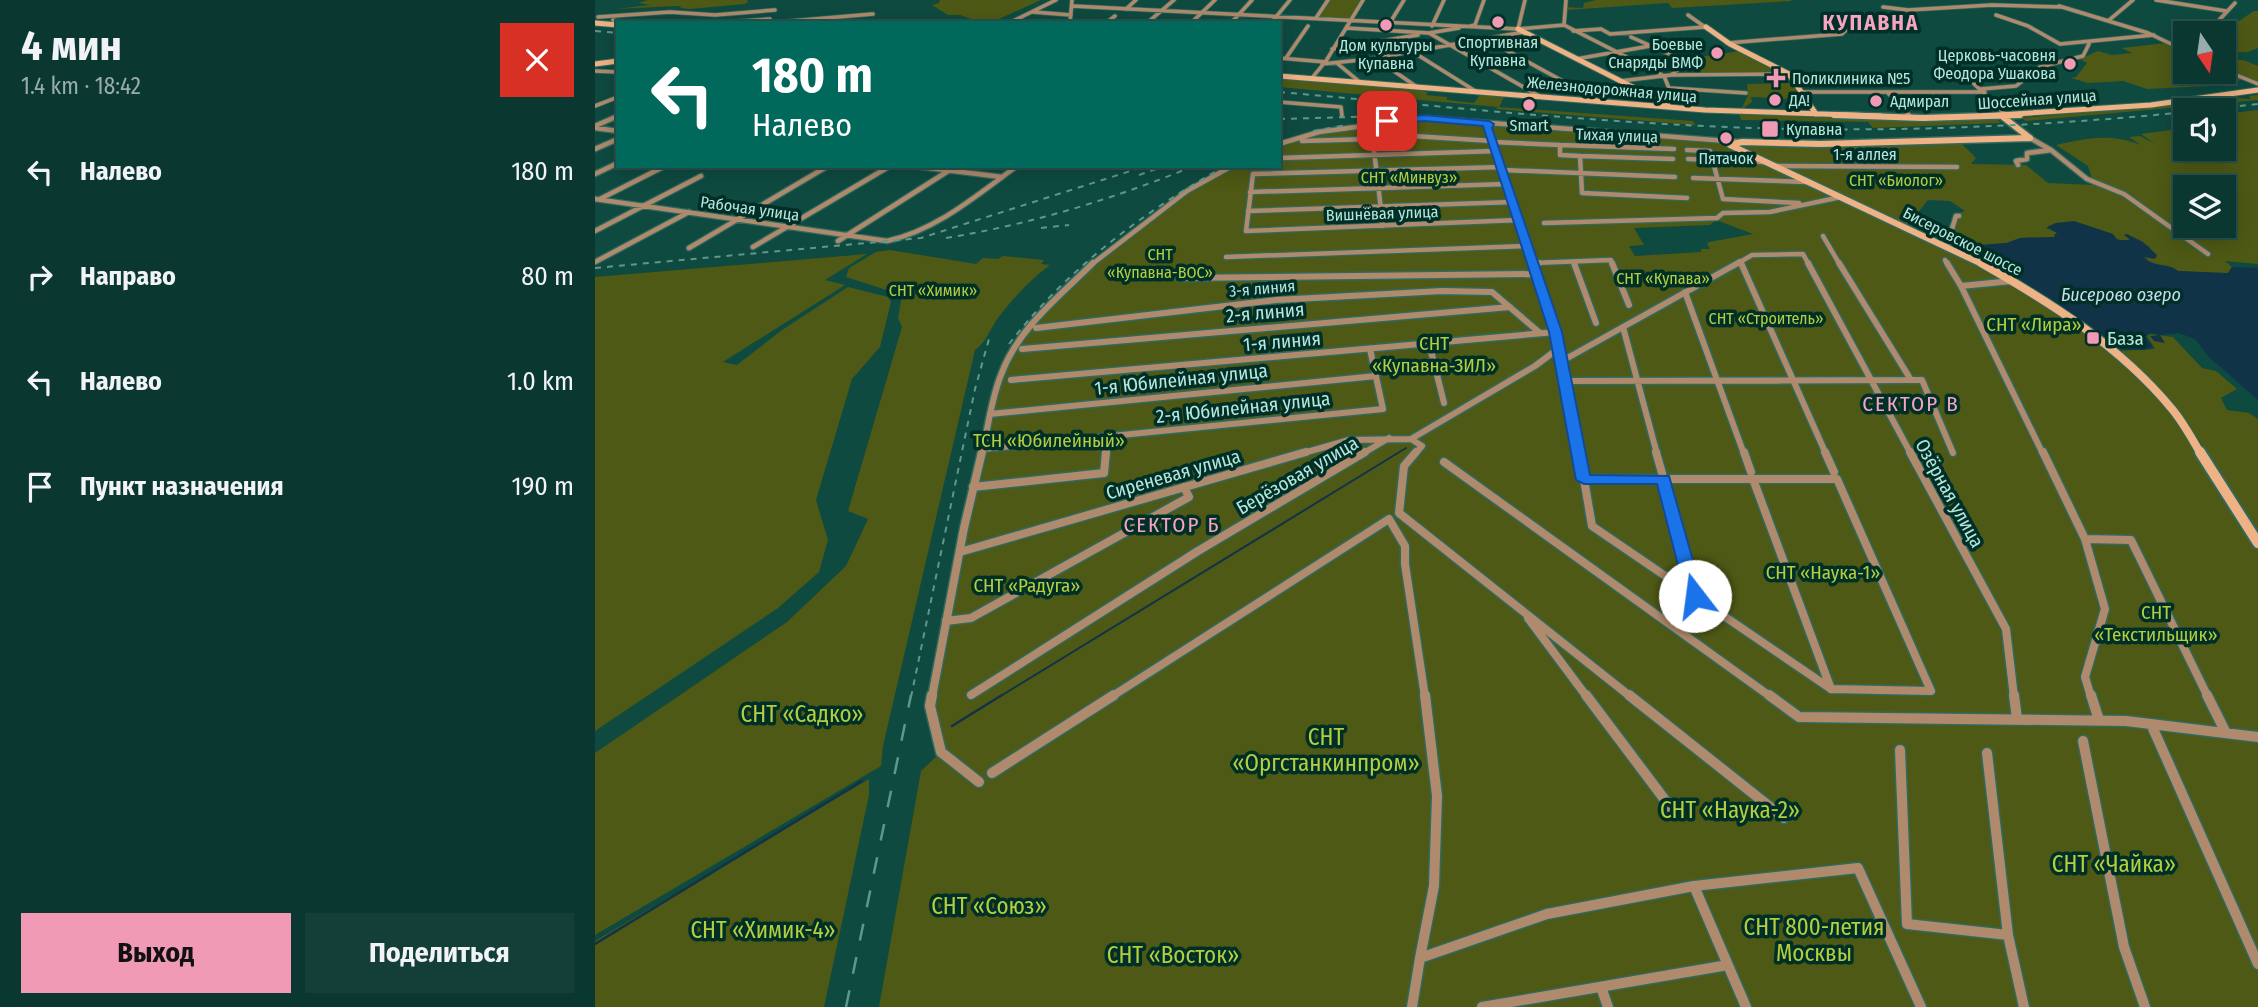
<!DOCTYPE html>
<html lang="ru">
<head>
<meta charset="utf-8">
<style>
  :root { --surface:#0a3830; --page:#133f38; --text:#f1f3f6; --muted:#99acab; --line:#2a524c; --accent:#f09ab6 }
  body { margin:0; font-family:"Fira Sans Condensed",sans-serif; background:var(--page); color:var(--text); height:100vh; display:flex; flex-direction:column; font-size:26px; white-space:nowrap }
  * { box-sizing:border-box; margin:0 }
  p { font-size:23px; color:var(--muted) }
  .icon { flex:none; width:38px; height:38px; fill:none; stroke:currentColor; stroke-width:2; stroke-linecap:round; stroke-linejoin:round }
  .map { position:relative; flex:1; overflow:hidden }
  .panel { display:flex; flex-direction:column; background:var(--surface); width:595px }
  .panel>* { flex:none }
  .guide { position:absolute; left:21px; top:21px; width:665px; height:147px; border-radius:0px; box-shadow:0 4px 18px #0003,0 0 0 2px var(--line); background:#00695c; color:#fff; overflow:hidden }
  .needle { width:46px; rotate:167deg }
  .fabs { position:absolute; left:1578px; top:21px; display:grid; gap:14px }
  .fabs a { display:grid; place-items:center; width:63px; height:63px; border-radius:0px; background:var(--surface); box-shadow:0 4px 18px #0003,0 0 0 2px var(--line); font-size:35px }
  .pin { position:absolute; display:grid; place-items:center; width:60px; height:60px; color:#fff; margin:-30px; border-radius:14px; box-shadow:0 4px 10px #0006 }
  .me { position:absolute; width:77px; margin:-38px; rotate:345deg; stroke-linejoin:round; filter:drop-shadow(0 0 5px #0008) }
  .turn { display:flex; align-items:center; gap:24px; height:147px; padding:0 21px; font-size:32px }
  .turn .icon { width:91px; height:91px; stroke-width:2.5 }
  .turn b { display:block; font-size:49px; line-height:60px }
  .round { display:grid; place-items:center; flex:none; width:74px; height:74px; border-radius:0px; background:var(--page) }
  .head { display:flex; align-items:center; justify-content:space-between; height:119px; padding:0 21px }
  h1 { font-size:42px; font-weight:700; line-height:52px }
  .action { display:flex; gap:14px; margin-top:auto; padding:14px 21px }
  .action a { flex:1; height:80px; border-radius:0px; background:var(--accent); color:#111; font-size:28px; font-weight:700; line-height:80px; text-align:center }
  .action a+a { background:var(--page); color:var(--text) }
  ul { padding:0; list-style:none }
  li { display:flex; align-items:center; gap:21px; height:105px; padding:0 21px }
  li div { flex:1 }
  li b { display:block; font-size:26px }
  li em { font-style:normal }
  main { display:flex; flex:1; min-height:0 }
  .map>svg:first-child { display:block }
  .green { fill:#4e5915; fill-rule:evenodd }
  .water { fill:#113348 }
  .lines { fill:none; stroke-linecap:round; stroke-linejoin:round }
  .stream-far1 { stroke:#113348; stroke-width:2 }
  .stream { stroke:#113348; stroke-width:2.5 }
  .street-far4-casing { stroke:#30695f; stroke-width:5 }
  .street-far3-casing { stroke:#30695f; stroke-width:7 }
  .street-far2-casing { stroke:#30695f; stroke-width:9 }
  .street-far1-casing { stroke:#30695f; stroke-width:11 }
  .street-casing { stroke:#30695f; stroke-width:13 }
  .secondary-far3-casing { stroke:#30695f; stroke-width:7 }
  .secondary-far2-casing { stroke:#30695f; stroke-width:9 }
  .secondary-far1-casing { stroke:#30695f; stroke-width:10 }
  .secondary-casing { stroke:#30695f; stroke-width:14 }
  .street-far4 { stroke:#af8a6d; stroke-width:3.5 }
  .street-far3 { stroke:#af8a6d; stroke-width:4.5 }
  .street-far2 { stroke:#af8a6d; stroke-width:6 }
  .street-far1 { stroke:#af8a6d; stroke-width:8 }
  .street { stroke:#af8a6d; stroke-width:10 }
  .secondary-far3 { stroke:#eeb284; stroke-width:5 }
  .secondary-far2 { stroke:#eeb284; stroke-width:6 }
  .secondary-far1 { stroke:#eeb284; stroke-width:8 }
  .secondary { stroke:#eeb284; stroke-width:10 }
  .rail-far1 { stroke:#60978c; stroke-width:2; stroke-dasharray:6 6; stroke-linecap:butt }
  .rail { stroke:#60978c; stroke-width:2.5; stroke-dasharray:17 17; stroke-linecap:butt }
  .route { fill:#1a73e8; stroke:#114b97; stroke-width:2 }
  .poi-dot { fill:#f09ab6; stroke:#002f27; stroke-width:2.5 }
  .labels { text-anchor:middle; stroke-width:7; stroke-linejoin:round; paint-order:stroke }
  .far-poi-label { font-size:16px; fill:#b7e7dc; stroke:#002f27 }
  .far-street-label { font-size:16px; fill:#b7e7dc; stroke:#002f27 }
  .far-park-label { font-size:16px; fill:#b5ce3f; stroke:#002f27 }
  .far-water-label { font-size:18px; font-style:italic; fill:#c7ddee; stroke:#002f27 }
  .street-label { font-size:19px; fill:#b7e7dc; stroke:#002f27 }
  .park-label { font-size:19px; fill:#b5ce3f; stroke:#002f27 }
  .poi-label { font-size:19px; fill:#b7e7dc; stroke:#002f27; text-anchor:start }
  .far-district-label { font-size:21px; font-weight:bold; letter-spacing:2px; fill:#f5a5bf; stroke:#002f27 }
  .neighbourhood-label { font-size:21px; letter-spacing:2px; fill:#f5a5bf; stroke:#002f27 }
  .near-park-label { font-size:23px; fill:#b5ce3f; stroke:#002f27 }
</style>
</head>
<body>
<main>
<section class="panel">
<div class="head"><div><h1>4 мин</h1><p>1.4 km · 18:42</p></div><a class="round" style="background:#d93025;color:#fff"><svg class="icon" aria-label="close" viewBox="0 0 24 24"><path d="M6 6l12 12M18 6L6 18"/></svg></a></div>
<ul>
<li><svg class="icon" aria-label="left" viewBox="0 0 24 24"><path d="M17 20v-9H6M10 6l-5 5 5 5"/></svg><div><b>Налево</b></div><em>180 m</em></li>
<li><svg class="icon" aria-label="right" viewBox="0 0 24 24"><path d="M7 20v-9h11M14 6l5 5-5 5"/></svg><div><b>Направо</b></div><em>80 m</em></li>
<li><svg class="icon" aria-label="left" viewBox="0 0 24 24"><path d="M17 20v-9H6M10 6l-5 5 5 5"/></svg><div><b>Налево</b></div><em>1.0 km</em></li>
<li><svg class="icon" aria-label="arrive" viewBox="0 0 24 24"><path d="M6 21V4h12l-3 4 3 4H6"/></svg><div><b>Пункт назначения</b></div><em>190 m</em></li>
</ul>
<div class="action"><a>Выход</a><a>Поделиться</a></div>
</section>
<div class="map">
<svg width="1663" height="1007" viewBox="0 0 1663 1007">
  <rect width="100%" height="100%" fill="#0e4a40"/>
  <path class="green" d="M53 0H152L153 2 150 4 95 9 84 8 87 7 84 6 20 9 55 5 43 3Z
    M345 0H446L395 23H387L365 15H353L337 5 344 3Z
    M735 0H768L755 19 723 17Z
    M1001 0H1195L1197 1 1077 8 1073 3 971 10V7L988 8 989 3Z
    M1659 11H1663V48L1653 52 1629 53V33H1626Z
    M1571 43 1591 51V72H1629V59L1648 60 1663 66V83L1652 79 1614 86 1552 89 1528 81 1493 83 1476 78 1481 77 1492 63 1485 59 1503 51 1517 55 1537 53 1527 48Z
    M1145 51 1188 74 1111 75 1091 67 1097 58Z
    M684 78 828 89 827 91 833 92 831 95 852 97V100L879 103 885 95 909 97 904 107 1098 121 1100 125 901 109 903 107 684 87Z
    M1201 83 1208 94 1195 95 1194 99 1156 97 1157 102 1146 110 1153 95 1152 84Z
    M1663 95V100L1431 121 1426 118 1640 98 1656 99 1654 96Z
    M1663 110V264L1630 261 1637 267 1633 274 1583 271C1572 262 1560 268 1549 257L1555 247 1534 237 1535 240 1529 242 1505 230 1461 223 1451 228 1463 233 1461 237 1425 238 1412 243 1383 245 1379 251 1385 253 1394 262 1353 241 1361 214 1370 211 1355 201 1333 200 1312 226 1139 144 1364 141 1381 158 1376 164 1431 165 1453 183 1499 185 1493 166 1461 145C1492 138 1517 133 1546 145L1534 137 1545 136 1560 144 1546 134 1591 128V149H1629V114ZM1591 187H1629V226H1591Z
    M1144 112 1400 118 1406 123 1278 128 1273 122 1146 120Z
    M829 118 1117 140 1350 246 1440 296 1528 360 1575 411 1663 550V1007H284L326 771 346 752 335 706 365 552 405 376 431 329 501 260 592 191 637 166H684V144L702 137ZM1121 220 1158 234 1114 242 1112 244 1115 249H1106V252L1040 256 1034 246 1049 245 1039 228 1115 225Z
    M295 250 381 264 388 258 403 259 408 256 449 260 446 264 455 265C435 280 418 298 403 318 395 329 391 343 380 350L288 746 286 766 0 935V753L192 622 251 566 273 519 253 511 307 327 303 318 307 295 251 277 254 268 281 252Z
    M272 254 230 280 250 285 128 362 142 365 187 330 253 287 293 297 296 302 285 347 257 379 221 500 233 540 224 572 183 608 0 731V277Z
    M1556 334 1578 337 1607 368 1621 371 1642 389 1626 398 1632 410 1654 413 1663 419V531L1586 413 1557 380 1524 351 1560 349 1552 336Z
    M274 779V795L229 1007H0V941Z"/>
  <path class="water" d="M1479 221 1518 234 1522 240H1535L1529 235 1532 234 1548 242 1562 255 1560 259 1549 257C1559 269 1572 262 1583 271L1633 273 1637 267 1663 268V400L1614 357 1600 339 1584 333 1565 335 1570 343 1559 341 1555 336 1564 335 1555 333 1550 336 1558 347 1549 350 1526 349 1458 300 1375 249 1377 246 1412 243 1425 238 1460 237 1459 235 1462 233 1452 227 1461 223Z"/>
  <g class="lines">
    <path class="stream-far1" d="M404 697 811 448"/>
    <path class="stream" d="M357 726 407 695
      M0 944 267 781"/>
    <defs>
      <path id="street-far4" d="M1561 0 1631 11
        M477 6 923 29 969 25
        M1464 6 1553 33 1591 51
        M1288 7 1313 10 1397 5 1467 7
        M531 9 541 0
        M438 12 476 15
        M1093 15 1110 27
        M1401 15 1433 26 1465 44 1559 35
        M3 17 75 12 120 15 180 10
        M721 18 733 0
        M18 20 35 23
        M796 21 809 0
        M1513 21 1538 0
        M117 23 175 19
        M172 23 278 14
        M414 23 461 0
        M475 23 477 0
        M511 23 520 16
        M552 23 579 0
        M596 23 620 0
        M636 23 657 0
        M676 23 695 0
        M969 25 1069 76 1076 93 1072 105
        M969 25 971 0
        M837 26 849 0
        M876 26 880 25 889 0
        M751 28 834 33 946 97
        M923 29 930 0
        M978 31 1006 29 1015 34 1111 27
        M834 33 864 28
        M1612 33 1640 3
        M1036 37 1092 62 1076 75
        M891 39 1006 102
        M1132 43 1247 34 1262 19 1260 17
        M737 49 823 35
        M818 52 882 92
        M684 58 731 62
        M691 58 713 26
        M780 58 822 87
        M981 59 1055 46
        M727 64 775 59 929 32
        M743 64 766 83
        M1629 70 1663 84
        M0 71 23 72
        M1356 71 1369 74 1408 112
        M716 79 731 61 768 0
        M1025 81 1076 75 1194 74
        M1075 88 1151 93
        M1386 89 1421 86 1445 67 1488 56 1494 44
        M1207 92H1390
        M1292 92 1315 116
        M684 102 746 107 747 116
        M0 106 23 97"/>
      <path id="street-far3" d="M1313 115 1316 118
        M894 124 892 128 938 265
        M0 126 23 116
        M0 128 23 131
        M777 134 788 226
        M801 135 898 141
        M707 141 777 139
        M898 142 965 145V155L985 156 987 193 1092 198
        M684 144 724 132 829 118 1145 142
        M965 145 1079 149
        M0 149 23 139
        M1092 150 1115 151 1128 199 1204 203
        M1456 150 1492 179 1529 194 1613 254
        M985 156 1078 159
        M684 158 901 151
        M1093 159 1169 162
        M1423 165 1421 161 1432 159V153L1456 150 1435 138
        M318 166 407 177
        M1178 166 1362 167
        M907 167 658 174 651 231 924 220
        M908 170 1080 177
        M0 174 23 163
        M1098 178 1212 182
        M655 192 912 184
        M0 199 292 241C342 230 382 195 422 166
        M5 199 70 166
        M653 211 918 202
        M949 223 1122 218 1128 213 1175 212 1246 197
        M0 231 106 176
        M1228 236 1245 265
        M243 241 361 166
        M1352 245 1361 216H1364
        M158 247 295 166
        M94 248 233 166
        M631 257 932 246
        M1350 260 1353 265
        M1145 261 1147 265
        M0 262 94 212
        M979 262 980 265
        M938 263 1016 260 1018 265
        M496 265 592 191 637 166
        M1140 265 1157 255 1208 254 1214 265"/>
      <path id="street-far2" d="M938 263 961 332 984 454
        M938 263H944
        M979 263 1001 323
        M1017 263 1034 305
        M1146 263 1231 454
        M1213 263 1316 454
        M1352 263 1366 286
        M584 278 942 274
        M1417 281 1366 286 1448 454
        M1090 292 1149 454
        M1028 327 1062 454
        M441 328 681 300 847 291 897 292 945 333
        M834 343 849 403
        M427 349 915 307
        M967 361 1143 263
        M416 380 961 332
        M1316 380H1327L1358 453
        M971 381 1316 380 1244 263
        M395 414 781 376
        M816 439 827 446 820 454
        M387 449 788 409 775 349
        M387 454C393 428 396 400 406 375 423 328 464 297 498 263
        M511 454 512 437
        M705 454 754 440 816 439 940 366 964 348
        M767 454 794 438"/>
      <path id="street-far1" d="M821 452 809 466 804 513 1036 697
        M984 452 989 479H1242L1336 691 1236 689
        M1061 452 1067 473
        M1149 452 1156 472
        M1230 452 1239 472
        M1315 452 1411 629 1419 697
        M1448 452 1490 539 1510 609 1490 677 1496 697
        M849 462 1176 697
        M989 479 997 526 1236 689
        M1068 479 1100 596
        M1158 479 1236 689
        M378 487 509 473 511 452
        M1490 539 1536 540 1613 697
        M365 552 711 452
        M933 618 992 697
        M351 621 376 618 594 497 589 487
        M376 695 603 551 770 452
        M337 697 369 528 387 452
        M516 697 794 519 810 546V564L830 697"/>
      <path id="street" d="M337 695 335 706 346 752 384 782
        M991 695 1076 808
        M1034 695 1189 818
        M1174 695 1204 717 1531 721 1663 737
        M1419 695 1422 719
        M1496 695 1504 720
        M1612 695 1631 733
        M1556 724 1663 964
        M1488 741 1529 947 1550 1007
        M1305 750 1312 924 1413 935
        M1392 753 1413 935 1429 1007
        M397 773 519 695
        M1099 886 1151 1007
        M825 958 839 886 842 796 830 695
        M1006 987 1013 1007
        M817 1007 825 958 952 914 1099 886 1263 868 1326 1007
        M887 1007 1133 965"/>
      <path id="secondary-far3" d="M0 23 23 25
        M1111 27 1135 44 1194 74 1221 114
        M923 29 1073 105
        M0 64 23 61
        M684 76 1110 110 1286 116
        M1389 116 1556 105 1663 90"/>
      <path id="secondary-far2" d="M1239 115 1328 118 1425 115
        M1408 117 1435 138
        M1389 265 1135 145 1147 142 1226 144 1435 138"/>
      <path id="secondary-far1" d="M1386 263C1456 303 1525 346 1577 409 1588 422 1597 439 1606 454"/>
      <path id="secondary" d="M1605 452 1663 543"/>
    </defs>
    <use href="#street-far4" class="street-far4-casing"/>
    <use href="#street-far3" class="street-far3-casing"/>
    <use href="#street-far2" class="street-far2-casing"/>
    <use href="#street-far1" class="street-far1-casing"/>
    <use href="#street" class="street-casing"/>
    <use href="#secondary-far3" class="secondary-far3-casing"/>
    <use href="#secondary-far2" class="secondary-far2-casing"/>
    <use href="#secondary-far1" class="secondary-far1-casing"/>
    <use href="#secondary" class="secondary-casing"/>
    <use href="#street-far4" class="street-far4"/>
    <use href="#street-far3" class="street-far3"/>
    <use href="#street-far2" class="street-far2"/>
    <use href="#street-far1" class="street-far1"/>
    <use href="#street" class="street"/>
    <use href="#secondary-far3" class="secondary-far3"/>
    <use href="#secondary-far2" class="secondary-far2"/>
    <use href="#secondary-far1" class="secondary-far1"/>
    <use href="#secondary" class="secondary"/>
    <path class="rail-far1" d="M0 31 23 33
      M684 92C856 107 1028 126 1201 129 1331 131 1461 125 1591 112
      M1609 110 1663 104
      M684 119 825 115
      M718 131 752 125
      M544 175 570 166
      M446 228 474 225
      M351 238C437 224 518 199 599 166
      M0 268 326 238 551 166
      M414 344C473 268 547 213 630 166
      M316 697 380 389 394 339"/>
    <path class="rail" d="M251 1007 316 695"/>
  </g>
  <path class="route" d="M829 115 894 121 899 124 897 128 967 332 995 475 1074 476 1108 596 1106 601H1093L1091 596 1062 484H989L981 480 954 332 888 126 829 121 792 124 787 121 792 118Z"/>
  <g class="poi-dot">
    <circle cx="903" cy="22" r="7"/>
    <circle cx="791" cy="25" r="7"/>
    <circle cx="1122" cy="53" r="7"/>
    <circle cx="1475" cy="64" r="7"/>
    <path d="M1177.5 67.5h7v7h7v7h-7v7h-7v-7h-7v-7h7z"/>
    <circle cx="1180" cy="100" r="7"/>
    <circle cx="1281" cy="101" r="7"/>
    <circle cx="934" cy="105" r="7"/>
    <rect x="1166" y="120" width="18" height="18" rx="3.5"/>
    <circle cx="1131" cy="138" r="7"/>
    <rect x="1491" y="331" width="14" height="14" rx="3.5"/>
  </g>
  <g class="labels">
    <g class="far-poi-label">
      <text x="903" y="48">Спортивная<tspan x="903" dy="18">Купавна</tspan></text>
      <text x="1108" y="50" text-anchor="end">Боевые<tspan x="1108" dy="18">Снаряды ВМФ</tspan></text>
      <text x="791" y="51">Дом культуры<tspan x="791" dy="18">Купавна</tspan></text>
      <text x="1461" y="61" text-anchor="end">Церковь-часовня<tspan x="1461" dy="18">Феодора Ушакова</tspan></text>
      <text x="1197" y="84" text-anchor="start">Поликлиника №5</text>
      <text x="1194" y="106" text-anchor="start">ДА!</text>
      <text x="1295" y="107" text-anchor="start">Адмирал</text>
      <text x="934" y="131">Smart</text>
      <text x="1191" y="135" text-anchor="start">Купавна</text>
      <text x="1131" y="164">Пятачок</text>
    </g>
    <g class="far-street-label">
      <text transform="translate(1017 89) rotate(5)" y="6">Железнодорожная улица</text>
      <text transform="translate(1442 99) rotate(-4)" y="6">Шоссейная улица</text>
      <text transform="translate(1022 135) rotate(2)" y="6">Тихая улица</text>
      <text x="1270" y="160">1-я аллея</text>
      <text transform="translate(155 208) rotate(8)" y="6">Рабочая улица</text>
      <text transform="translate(787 213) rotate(-2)" y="6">Вишнёвая улица</text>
      <text transform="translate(1368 241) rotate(27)" y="6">Бисеровское шоссе</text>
      <text transform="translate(667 288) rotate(-5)" y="6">3-я линия</text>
    </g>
    <g class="far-park-label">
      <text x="814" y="183">СНТ «Минвуз»</text>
      <text x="1301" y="186">СНТ «Биолог»</text>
      <text x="565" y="260">СНТ<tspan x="565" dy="18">«Купавна-ВОС»</tspan></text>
      <text x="1068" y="284">СНТ «Купава»</text>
      <text x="338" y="296">СНТ «Химик»</text>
      <text x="1171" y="324">СНТ «Строитель»</text>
    </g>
    <g class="far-water-label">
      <text x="1526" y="301">Бисерово озеро</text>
    </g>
    <g class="street-label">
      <text transform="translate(670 312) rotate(-5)" y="7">2-я линия</text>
      <text transform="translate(687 341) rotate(-5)" y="7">1-я линия</text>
      <text transform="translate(586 379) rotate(-6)" y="7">1-я Юбилейная улица</text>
      <text transform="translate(648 407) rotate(-6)" y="7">2-я Юбилейная улица</text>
      <text transform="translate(578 474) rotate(-16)" y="7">Сиреневая улица</text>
      <text transform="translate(702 475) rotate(-30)" y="7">Берёзовая улица</text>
      <text transform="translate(1355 493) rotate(61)" y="7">Озёрная улица</text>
    </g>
    <g class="park-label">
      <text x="1439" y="331">СНТ «Лира»</text>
      <text x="839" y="350">СНТ<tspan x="839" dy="22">«Купавна-ЗИЛ»</tspan></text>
      <text x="454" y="447">ТСН «Юбилейный»</text>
      <text x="1228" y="579">СНТ «Наука-1»</text>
      <text x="432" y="592">СНТ «Радуга»</text>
      <text x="1561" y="619">СНТ<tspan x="1561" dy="22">«Текстильщик»</tspan></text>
    </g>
    <g class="poi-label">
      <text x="1512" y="345">База</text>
    </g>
    <g class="far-district-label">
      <text x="1276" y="30">КУПАВНА</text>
    </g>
    <g class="neighbourhood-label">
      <text x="1316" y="411">СЕКТОР В</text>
      <text x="577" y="532">СЕКТОР Б</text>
    </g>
    <g class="near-park-label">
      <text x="207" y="722">СНТ «Садко»</text>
      <text x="731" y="745">СНТ<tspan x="731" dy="26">«Оргстанкинпром»</tspan></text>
      <text x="1135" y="818">СНТ «Наука-2»</text>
      <text x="1519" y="872">СНТ «Чайка»</text>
      <text x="394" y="914">СНТ «Союз»</text>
      <text x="1219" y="935">СНТ 800-летия<tspan x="1219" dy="26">Москвы</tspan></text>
      <text x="168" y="938">СНТ «Химик-4»</text>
      <text x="578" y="963">СНТ «Восток»</text>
    </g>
  </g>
</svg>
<div class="fabs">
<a><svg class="needle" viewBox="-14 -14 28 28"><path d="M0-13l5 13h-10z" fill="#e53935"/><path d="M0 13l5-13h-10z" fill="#99acab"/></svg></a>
<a><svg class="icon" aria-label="sound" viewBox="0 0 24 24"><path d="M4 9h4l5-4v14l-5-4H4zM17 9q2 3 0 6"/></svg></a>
<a><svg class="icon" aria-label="layers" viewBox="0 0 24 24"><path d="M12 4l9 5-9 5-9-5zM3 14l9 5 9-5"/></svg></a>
</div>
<div class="pin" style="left:792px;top:121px;background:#d93025"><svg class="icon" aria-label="arrive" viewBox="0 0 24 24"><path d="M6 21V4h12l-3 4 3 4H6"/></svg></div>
<svg class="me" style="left:1100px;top:596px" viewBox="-20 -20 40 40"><circle r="19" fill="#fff"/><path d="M0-13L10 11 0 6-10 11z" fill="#1a73e8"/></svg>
<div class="guide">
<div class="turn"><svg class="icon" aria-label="left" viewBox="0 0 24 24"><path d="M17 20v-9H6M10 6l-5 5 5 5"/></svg><div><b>180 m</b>Налево</div></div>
</div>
</div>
</main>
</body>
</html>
